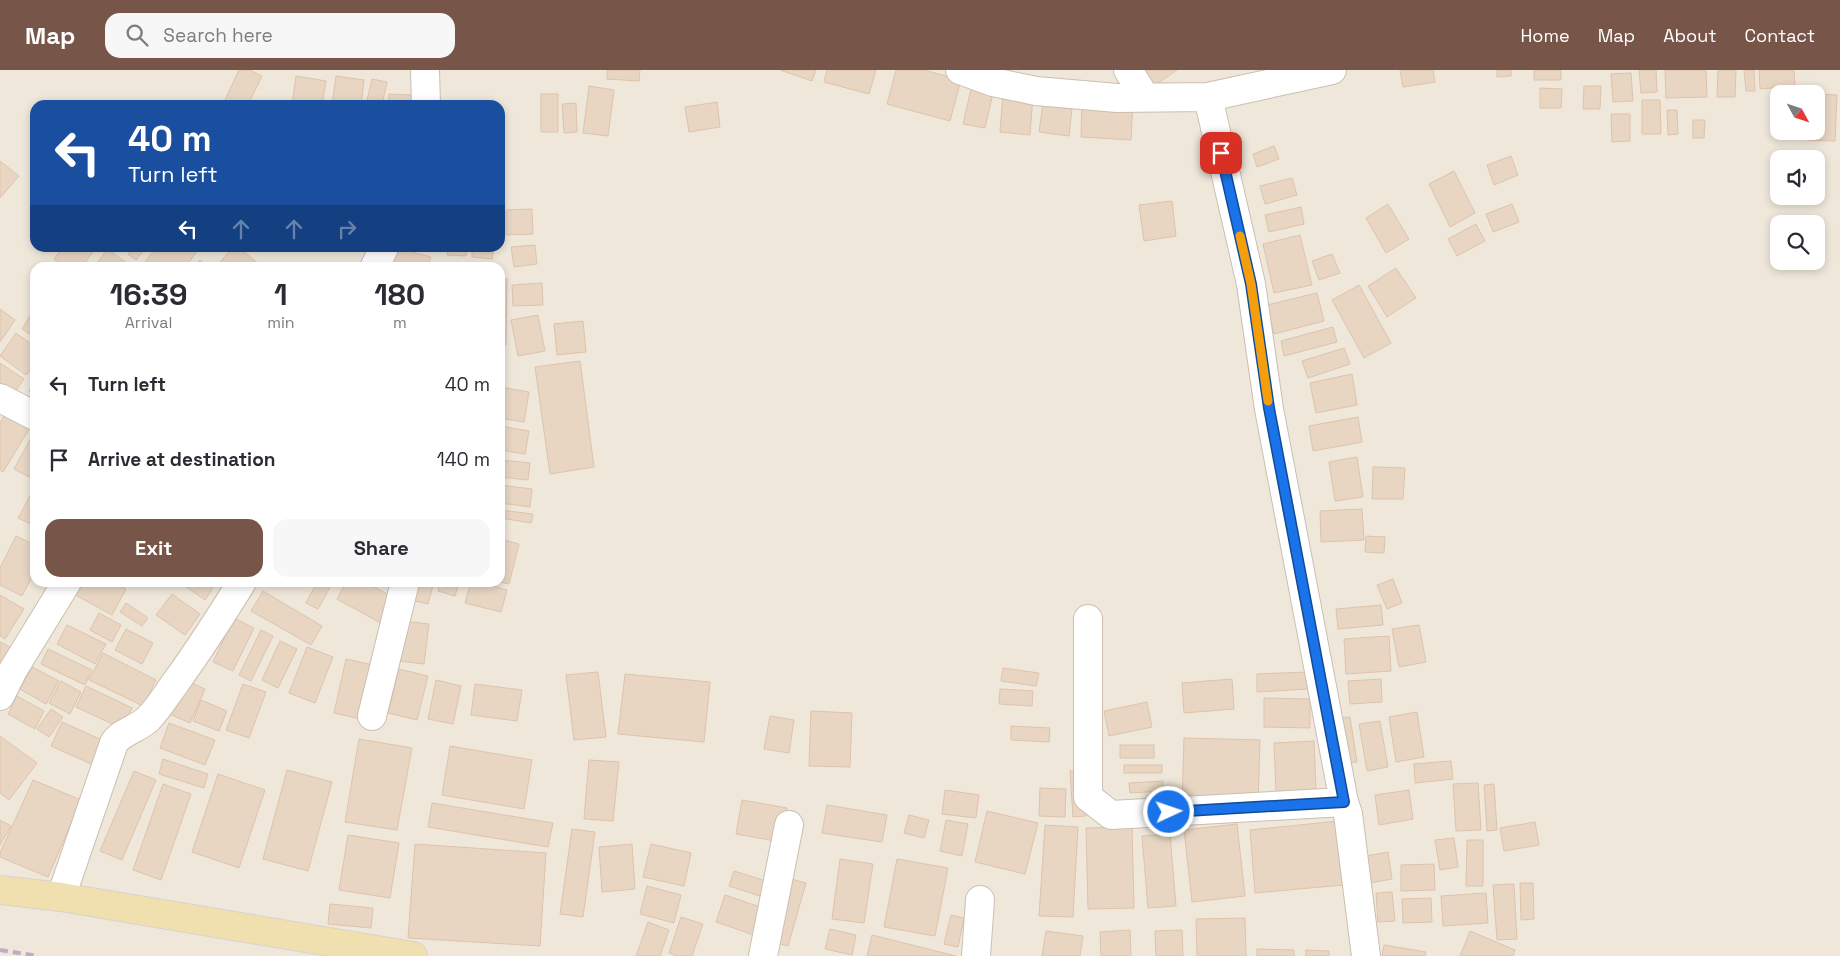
<!DOCTYPE html>
<html lang="en">
<head>
<meta charset="utf-8">
<style>
  :root { --surface:#fff; --page:#f7f7f7; --text:#2b2b33; --muted:#7c7c81; --accent:#775549 }
  body { margin:0; font-family:"Space Grotesk",sans-serif; background:var(--page); color:var(--text); height:100vh; display:flex; flex-direction:column; font-size:19px; white-space:nowrap }
  * { box-sizing:border-box; margin:0 }
  p { font-size:16px; color:var(--muted) }
  .icon { flex:none; width:28px; height:28px; fill:none; stroke:currentColor; stroke-width:2; stroke-linecap:round; stroke-linejoin:round }
  .map { position:relative; flex:1; overflow:hidden }
  .drawer { position:absolute; left:30px; top:192px; width:475px; height:325px; display:flex; flex-direction:column; background:var(--surface); border-radius:15px; box-shadow:0 2px 8px #0003 }
  .drawer>* { flex:none }
  .banner { position:absolute; left:30px; top:30px; width:475px; height:152px; border-radius:15px; box-shadow:0 2px 8px #0003; background:#1a4fa0; color:#fff; overflow:hidden }
  .needle { width:32px; rotate:130deg }
  .controls { position:absolute; left:1770px; top:15px; display:grid; gap:10px }
  .controls a { display:grid; place-items:center; width:55px; height:55px; border-radius:10px; background:var(--surface); box-shadow:0 2px 8px #0003; font-size:25px }
  .pin { position:absolute; display:grid; place-items:center; width:42px; height:42px; color:#fff; margin:-21px; border-radius:10px; box-shadow:0 2px 8px #0006 }
  .me { position:absolute; width:55px; margin:-28px; rotate:87deg; stroke-linejoin:round; filter:drop-shadow(0 0 4px #0008) }
  .turn { display:flex; align-items:center; gap:18px; height:105px; padding:0 15px; font-size:22px }
  .turn .icon { width:65px; height:65px; stroke-width:2.5 }
  .turn b { display:block; font-size:35px; line-height:42px }
  .lanes { display:flex; align-items:center; height:48px; padding:0 15px; background:#0003; justify-content:center; gap:25px; direction:ltr }
  .lanes .off { opacity:.35 }
  .eta { display:flex; justify-content:space-evenly; align-items:center; height:85px; text-align:center }
  .eta b { font-size:30px; font-weight:800; line-height:35px }
  .action { display:flex; gap:10px; margin-top:auto; padding:10px 15px }
  .action a { flex:1; height:58px; border-radius:15px; background:var(--accent); color:#fff; font-size:20px; font-weight:800; line-height:58px; text-align:center }
  .action a+a { background:var(--page); color:var(--text) }
  ul { padding:0; list-style:none }
  li { display:flex; align-items:center; gap:15px; height:75px; padding:0 15px }
  li div { flex:1 }
  li b { display:block; font-size:19px }
  li em { font-style:normal }
  header { display:flex; align-items:center; gap:30px; box-sizing:border-box; height:70px; padding:0 25px; background:var(--accent); color:#fff }
  header strong { font-size:24px }
  nav { display:flex; gap:28px; margin-inline-start:auto; font-size:18px }
  .search { width:350px; height:45px; background:var(--page); display:flex; align-items:center; gap:12px; box-sizing:border-box; padding:0 18px; border-radius:15px; color:var(--muted); font-size:19px }
  .map>svg:first-child { display:block }
  .residential { fill:#efe7da; fill-rule:evenodd }
  .building { fill:#e8d6c3; stroke:#dec3ab }
  .lines { fill:none; stroke-linecap:round; stroke-linejoin:round }
  .minor-casing { stroke:#cabfb1; stroke-width:30 }
  .major-casing { stroke:#d8d3cf; stroke-width:30 }
  .minor { stroke:#fff; stroke-width:28 }
  .major { stroke:#f0dfaf; stroke-width:28 }
  .rail { stroke:#bcacc5; stroke-width:4; stroke-dasharray:8 5; stroke-linecap:butt }
  .route-casing { stroke:#114b97; stroke-width:12 }
  .route { stroke:#1a73e8; stroke-width:9 }
  .slow { stroke:#f59e0b; stroke-width:9 }
</style>
</head>
<body>
<header>
<strong>Map</strong>
<div class="search"><svg class="icon" aria-label="search" viewBox="0 0 24 24"><circle cx="10" cy="10" r="6"/><path d="M15 15l6 6"/></svg>Search here</div>
<nav><a>Home</a><a>Map</a><a>About</a><a>Contact</a></nav>
</header>
<div class="map">
<svg width="1840" height="886" viewBox="0 0 1840 886">
  <rect width="100%" height="100%" fill="#fbf7ed"/>
  <path class="residential" d="M0 0H1840V886H0ZM1779 24H1816V61H1779ZM35 35H500V178H35ZM1779 89H1816V126H1779ZM1779 154H1816V191H1779ZM35 198H500V512H35Z"/>
  <path class="building" d="M239 0H250L262 6 248 35H229L224 32Z
    M607 0H640L639 11 607 9Z
    M780 0H816L812 11Z
    M827 0H876L869 24 824 12Z
    M896 0H924L961 10 950 51 887 34Z
    M1143 0H1177L1154 16Z
    M1400 0H1433L1435 12 1403 17Z
    M1497 0H1511V6L1497 7Z
    M1534 0H1561V10H1534Z
    M1639 0H1656L1657 22 1641 23Z
    M1665 0H1706L1707 27 1666 28Z
    M1718 0H1736L1735 27H1717Z
    M1744 0H1754L1755 21H1746Z
    M1759 0H1794L1795 16 1760 19Z
    M1631 3 1633 31 1613 32 1611 4Z
    M296 6 326 11 322 35H292Z
    M336 6 364 10 361 35H332Z
    M372 9 387 12 382 35H366Z
    M589 16 614 20 608 66 583 63Z
    M1584 16H1601L1600 39H1583Z
    M1540 18 1562 19 1561 38H1540Z
    M971 19 993 23 985 58 963 54Z
    M389 24 412 25V35H388Z
    M541 24H558V62H541Z
    M1003 24 1033 26 1030 65 1000 62Z
    M1816 24 1837 25 1835 71 1807 70V61H1816Z
    M1044 25 1073 29 1069 66 1039 62Z
    M1082 28 1133 30 1131 70 1081 67Z
    M1642 30H1660L1661 64H1642Z
    M717 32 720 57 689 62 685 37Z
    M576 33 577 62 564 63 562 34Z
    M1667 40H1677L1678 64 1668 65Z
    M1611 44H1630V71L1612 72Z
    M1693 50H1705L1704 68H1693Z
    M1274 76 1279 89 1257 97 1253 84Z
    M1511 86 1518 105 1494 115 1487 95Z
    M0 91 19 106 0 128Z
    M500 94 505 95 500 123Z
    M1454 101 1475 143 1450 157 1429 114Z
    M1292 108 1297 125 1265 134 1260 116Z
    M1172 131 1176 166 1144 171 1139 135Z
    M1388 134 1409 169 1386 183 1366 148Z
    M1512 134 1519 152 1493 162 1486 144Z
    M1301 137 1304 154 1269 162 1265 145Z
    M532 139 533 164 506 165V140Z
    M1476 154 1485 171 1457 186 1448 169Z
    M1300 165 1312 215 1274 223 1263 174Z
    M535 175 537 194 514 197 511 177Z
    M62 178H96L81 198H66L54 189Z
    M133 178H146L136 190 128 184Z
    M156 178H192L197 181 185 198H153L145 192Z
    M232 178H239L264 198H222L218 195Z
    M396 178 431 187 427 198H399L391 195Z
    M423 178H442L441 182Z
    M448 178H467L466 186 447 185Z
    M472 178H494L492 189 472 187Z
    M107 179 134 198H94Z
    M1332 184 1340 203 1319 210 1312 191Z
    M200 190 209 198H194Z
    M1396 198 1416 228 1387 247 1368 216Z
    M500 209H507L506 275H500Z
    M542 213 543 235 513 236 512 215Z
    M1359 215 1391 273 1364 288 1332 230Z
    M1317 223 1324 251 1274 264 1267 235Z
    M0 239 15 250 0 272Z
    M31 244 35 247V267L22 259Z
    M538 245 545 281 518 286 511 250Z
    M583 251 586 282 557 285 554 254Z
    M1333 257 1337 272 1284 286 1281 271Z
    M16 263 35 277V294L26 305 0 286Z
    M1344 278 1350 294 1308 308 1302 291Z
    M580 291 594 397 550 404 535 297Z
    M0 293 24 309 10 329 0 323Z
    M1352 304 1357 335 1316 343 1310 313Z
    M35 312V325L29 321Z
    M500 317 529 322 524 352 500 348Z
    M10 336 34 351 3 402 0 400V353Z
    M1358 347 1362 372 1313 381 1309 356Z
    M500 356 529 361 525 384 500 380Z
    M35 361V410L14 399Z
    M1357 387 1363 427 1335 431 1329 392Z
    M500 390 530 393 528 410 500 407Z
    M1373 397 1405 398 1403 429H1372Z
    M500 415 532 419 530 437 500 433Z
    M35 417V452L33 455 18 448Z
    M1362 439 1364 470 1321 472 1320 441Z
    M500 440 533 444 531 453 500 448Z
    M16 466 35 475V501L22 526 0 515V498Z
    M1366 466 1385 467 1384 483 1365 482Z
    M504 470 519 474 509 514 500 512V487Z
    M1393 509 1402 533 1387 539 1377 515Z
    M73 512H114L126 519 112 545 68 521Z
    M179 512H205L213 518 205 530Z
    M317 512H333L318 539 306 533Z
    M346 512H366L399 531 386 556 337 529Z
    M412 512H434L428 534 407 529Z
    M440 512H459L455 526 438 521Z
    M471 512H478L507 520 501 542 465 533Z
    M263 521 322 556 311 575 251 541Z
    M172 524 200 544 185 565 156 545Z
    M0 525 24 539 5 569 0 566Z
    M126 533 148 548 142 556 120 542Z
    M1381 535 1383 555 1338 559 1336 539Z
    M99 543 121 555 112 572 90 560Z
    M234 548 254 558 233 601 213 592Z
    M403 551 429 554 424 594 398 591Z
    M67 555 106 574 95 594 57 574Z
    M1419 555 1426 592 1399 597 1392 559Z
    M126 559 153 573 142 594 115 580Z
    M261 560 273 566 251 611 239 605Z
    M1389 566 1391 601 1346 604 1344 569Z
    M280 571 297 579 278 618 262 610Z
    M0 572 16 580 8 596 0 592Z
    M307 577 333 587 315 633 289 623Z
    M48 579 92 600 85 615 41 594Z
    M103 583 156 610 143 636 89 610Z
    M346 589 378 596 365 650 334 643Z
    M32 597 59 611 46 634 20 619Z
    M1003 598 1039 603 1036 616 1001 611Z
    M399 599 428 606 417 650 388 643Z
    M598 602 606 667 574 670 566 605Z
    M1308 602V619L1257 622V604Z
    M625 604 710 612 704 672 618 664Z
    M182 609 205 619 190 653 167 643Z
    M1232 609 1234 639 1184 643 1182 613Z
    M1381 609 1382 632 1350 634 1348 611Z
    M436 610 461 616 453 654 428 649Z
    M61 611 81 622 70 644 49 633Z
    M243 614 266 622 249 668 226 660Z
    M475 614 522 620 517 651 471 645Z
    M86 616 132 638 123 659 76 637Z
    M1000 619 1033 621 1032 636 999 634Z
    M17 626 44 641 35 659 8 644Z
    M1264 628 1310 629V658L1264 657Z
    M201 630 227 641 219 661 193 651Z
    M1147 632 1152 657 1109 666 1104 641Z
    M51 639 63 647 49 667 37 659Z
    M811 641 852 643 850 697 809 696Z
    M1417 642 1424 687 1396 692 1389 647Z
    M770 646 794 650 789 683 764 679Z
    M1350 647 1357 692 1346 694 1338 648Z
    M1380 651 1388 697 1367 701 1359 654Z
    M62 652 111 674 100 698 51 676Z
    M169 653 215 670 205 695 160 678Z
    M1011 656 1050 658 1049 672 1011 670Z
    M0 666 37 693 9 730 0 723Z
    M1184 668 1260 670 1258 735 1182 733Z
    M359 669 412 678 397 760 345 752Z
    M1314 671 1316 719 1276 722 1274 673Z
    M1120 675H1154V688H1120Z
    M450 676 532 690 524 739 442 725Z
    M163 689 208 704 204 718 159 704Z
    M589 690 619 692 613 751 584 749Z
    M1451 691 1453 709 1415 713 1414 694Z
    M1124 695H1162V703H1124Z
    M287 700 332 712 308 801 263 789Z
    M1082 700 1086 746 1073 747 1070 701Z
    M134 701 156 710 122 790 100 781Z
    M218 704 265 720 239 798 192 782Z
    M33 710 81 730 48 807 0 787V783Z
    M1163 711V721L1130 723 1129 713Z
    M1478 713 1481 760 1456 761 1453 714Z
    M163 714 191 724 161 810 133 800Z
    M1494 714 1497 760 1487 761 1484 715Z
    M1040 718 1066 719 1065 747 1039 746Z
    M945 720 979 725 976 748 942 744Z
    M1409 720 1413 749 1379 755 1375 725Z
    M742 730 787 738 781 772 736 764Z
    M432 733 553 753 548 777 428 757Z
    M827 735 887 745 882 772 822 763Z
    M987 741 1038 753 1025 804 975 792Z
    M909 745 929 750 924 768 904 763Z
    M0 750 11 756 0 775Z
    M946 750 968 754 962 786 940 781Z
    M1348 750 1354 814 1255 823 1250 760Z
    M1535 752 1539 775 1504 781 1500 758Z
    M1237 754 1245 826 1192 832 1184 760Z
    M1045 755 1078 757 1073 847 1039 846Z
    M1132 757 1134 838 1088 839 1086 758Z
    M572 759 595 762 583 847 560 844Z
    M1170 764 1176 836 1148 838 1142 766Z
    M348 765 399 773 390 828 339 820Z
    M1454 768 1458 797 1440 800 1435 770Z
    M1467 770H1483V816H1466Z
    M415 774 546 783 540 876 408 868Z
    M632 774 635 819 602 822 599 777Z
    M651 774 691 783 684 816 643 807Z
    M1388 782 1392 809 1365 814 1360 787Z
    M840 789 873 794 864 853 832 849Z
    M897 789 948 798 935 866 884 857Z
    M1434 794 1435 820 1401 821V795Z
    M734 801 769 812 763 827 729 816Z
    M784 807 806 813 788 876 766 870Z
    M1520 813H1533L1534 849 1521 850Z
    M1514 814 1517 869 1497 870 1493 815Z
    M647 816 681 825 674 853 640 844Z
    M1392 822 1395 851 1378 852 1376 823Z
    M1486 823 1488 853 1443 856 1441 826Z
    M725 825 763 838 754 865 716 852Z
    M1431 828 1432 852 1403 853 1402 829Z
    M330 834 373 838 371 858 328 854Z
    M951 845 964 848 958 877 944 874Z
    M681 847 703 854 692 886H678L669 883Z
    M1245 848 1246 886H1197L1196 849Z
    M648 852 669 860 660 886H636Z
    M830 859 856 865 852 885 825 879Z
    M1130 860 1131 886H1101L1100 862Z
    M1182 860 1183 886H1156L1155 861Z
    M1046 861 1083 866 1080 886H1042Z
    M1470 861 1515 880 1513 886H1460Z
    M872 865 956 886H867Z
    M1384 875 1426 882 1425 886H1382Z
    M1257 879 1294 880V886H1257Z
    M1306 880 1329 881V886H1306Z"/>
  <g class="lines">
    <defs>
      <path id="minor" d="M425 0 426 35
        M960 0 993 12 1036 21 1117 28 1208 27 1332 0
        M1128 0 1145 27
        M1208 27 1251 214 1269 339 1344 732 1348 744 1366 886
        M374 198 384 178
        M0 328 35 346
        M1088 549V727L1111 745 1344 732
        M0 626 13 600 67 512
        M372 646 405 512
        M61 827 114 673C122 661 138 659 148 649 159 638 167 624 176 612 199 580 221 546 242 512
        M763 886 789 755
        M976 886 980 830"/>
      <path id="major" d="M0 820 61 827 413 886"/>
    </defs>
    <use href="#minor" class="minor-casing"/>
    <use href="#major" class="major-casing"/>
    <use href="#minor" class="minor"/>
    <use href="#major" class="major"/>
    <path class="rail" d="M0 880 38 886"/>
  </g>
  <g class="lines">
    <defs>
      <path id="route" d="M1169 742 1344 732 1269 338 1251 214 1221 83"/>
    </defs>
    <use href="#route" class="route-casing"/>
    <use href="#route" class="route"/>
    <path class="slow" d="M1240 166 1251 214 1268 331"/>
  </g>
</svg>
<div class="controls">
<a><svg class="needle" viewBox="-14 -14 28 28"><path d="M0-13l5 13h-10z" fill="#e53935"/><path d="M0 13l5-13h-10z" fill="#7c7c81"/></svg></a>
<a><svg class="icon" aria-label="sound" viewBox="0 0 24 24"><path d="M4 9h4l5-4v14l-5-4H4zM17 9q2 3 0 6"/></svg></a>
<a><svg class="icon" aria-label="search" viewBox="0 0 24 24"><circle cx="10" cy="10" r="6"/><path d="M15 15l6 6"/></svg></a>
</div>
<div class="pin" style="left:1221px;top:83px;background:#d93025"><svg class="icon" aria-label="arrive" viewBox="0 0 24 24"><path d="M6 21V4h12l-3 4 3 4H6"/></svg></div>
<svg class="me" style="left:1169px;top:742px" viewBox="-20 -20 40 40"><circle r="17" fill="#1a73e8" stroke="#fff" stroke-width="3"/><path d="M0-11L8 9 0 5-8 9z" fill="#fff"/></svg>
<div class="banner">
<div class="turn"><svg class="icon" aria-label="left" viewBox="0 0 24 24"><path d="M17 20v-9H6M10 6l-5 5 5 5"/></svg><div><b>40 m</b>Turn left</div></div>
<div class="lanes"><svg class="icon" aria-label="left" viewBox="0 0 24 24"><path d="M17 20v-9H6M10 6l-5 5 5 5"/></svg><svg class="icon off" aria-label="ahead" viewBox="0 0 24 24"><path d="M12 20V5M6 11l6-6 6 6"/></svg><svg class="icon off" aria-label="ahead" viewBox="0 0 24 24"><path d="M12 20V5M6 11l6-6 6 6"/></svg><svg class="icon off" aria-label="right" viewBox="0 0 24 24"><path d="M7 20v-9h11M14 6l5 5-5 5"/></svg></div>
</div>
<section class="drawer">
<div class="eta">
<div><b>16:39</b><p>Arrival</p></div>
<div><b>1</b><p>min</p></div>
<div><b>180</b><p>m</p></div>
</div>
<ul>
<li><svg class="icon" aria-label="left" viewBox="0 0 24 24"><path d="M17 20v-9H6M10 6l-5 5 5 5"/></svg><div><b>Turn left</b></div><em>40 m</em></li>
<li><svg class="icon" aria-label="arrive" viewBox="0 0 24 24"><path d="M6 21V4h12l-3 4 3 4H6"/></svg><div><b>Arrive at destination</b></div><em>140 m</em></li>
</ul>
<div class="action"><a>Exit</a><a>Share</a></div>
</section>
</div>
</body>
</html>
